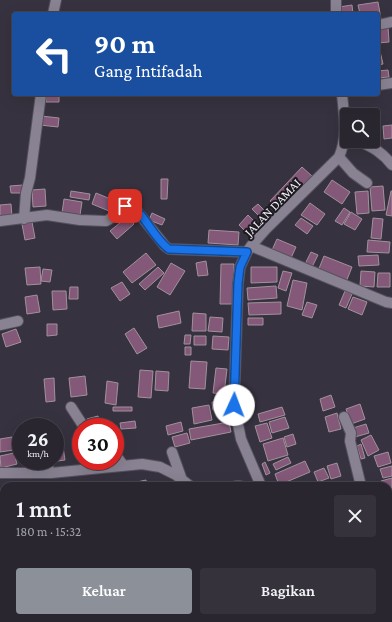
<!DOCTYPE html>
<html lang="id">
<head>
<meta charset="utf-8">
<style>
  :root { --surface:#29262f; --page:#35323b; --text:#f1f3f6; --muted:#a5a5aa; --line:#45434b; --accent:#8c9099 }
  body { margin:0; font-family:"Crimson Pro",serif; background:var(--page); color:var(--text); height:100vh; display:flex; flex-direction:column; font-size:15px; white-space:nowrap }
  * { box-sizing:border-box; margin:0 }
  p { font-size:13px; color:var(--muted) }
  .icon { flex:none; width:22px; height:22px; fill:none; stroke:currentColor; stroke-width:2; stroke-linecap:round; stroke-linejoin:round }
  .map { position:relative; flex:1; overflow:hidden }
  .sheet { position:absolute; left:0px; top:482px; width:392px; height:140px; display:flex; flex-direction:column; background:var(--surface); border-radius:12px 12px 0 0; box-shadow:0 4px 16px #0002,0 0 0 1px var(--line) }
  .sheet>* { flex:none }
  .hud { position:absolute; left:12px; top:12px; width:368px; height:84px; border-radius:4px; box-shadow:0 4px 16px #0002,0 0 0 1px var(--line); background:#1a4fa0; color:#fff; overflow:hidden }
  .fabs { position:absolute; left:340px; top:108px; display:grid; gap:8px }
  .fabs a { display:grid; place-items:center; width:40px; height:40px; border-radius:4px; background:var(--surface); box-shadow:0 4px 16px #0002,0 0 0 1px var(--line); font-size:20px }
  .speed { position:absolute; left:12px; top:418px; display:flex; gap:8px; font-size:20px; font-weight:700; text-align:center }
  .speed>* { display:grid; place-content:center; width:52px; height:52px; border-radius:50%; background:var(--surface); box-shadow:0 4px 16px #0002,0 0 0 1px var(--line); line-height:1 }
  .speed small { font-size:10px; font-weight:400 }
  .speed .limit { border:6px solid #d22; background:#fff; color:#111 }
  .pin { position:absolute; display:grid; place-items:center; width:34px; height:34px; color:#fff; margin:-17px; border-radius:8px; box-shadow:0 2px 6px #0006 }
  .me { position:absolute; width:44px; margin:-22px; rotate:2deg; stroke-linejoin:round; filter:drop-shadow(0 0 3px #0008) }
  .turn { display:flex; align-items:center; gap:14px; height:84px; padding:0 16px; font-size:18px }
  .turn .icon { width:52px; height:52px; stroke-width:2.5 }
  .turn b { display:block; font-size:28px; line-height:34px }
  .round { display:grid; place-items:center; flex:none; width:42px; height:42px; border-radius:4px; background:var(--page) }
  .head { display:flex; align-items:center; justify-content:space-between; height:68px; padding:0 16px }
  h1 { font-size:24px; font-weight:600; line-height:30px }
  .cta { display:flex; gap:8px; margin-top:auto; padding:8px 16px }
  .cta a { flex:1; height:46px; border-radius:4px; background:var(--accent); color:#fff; font-size:16px; font-weight:600; line-height:46px; text-align:center }
  .cta a+a { background:var(--page); color:var(--text) }
  .map>svg:first-child { display:block }
  .building { fill:#845878; stroke:#a1919c }
  .lines { fill:none; stroke-linecap:round; stroke-linejoin:round }
  .minor-casing { stroke:#55515d; stroke-width:12 }
  .minor { stroke:#888292; stroke-width:10 }
  .route-casing { stroke:#114b97; stroke-width:10 }
  .route { stroke:#1a73e8; stroke-width:7 }
  .labels { text-anchor:middle; stroke-width:4; stroke-linejoin:round; paint-order:stroke }
  .street-label { font-size:13px; fill:#f3f0f9; stroke:#1d1b21 }
</style>
</head>
<body>
<div class="map">
<svg width="392" height="622" viewBox="0 0 392 622">
  <rect width="100%" height="100%" fill="#37323f"/>
  <path class="building" d="M378 2 381 19 378 20V14H360L358 5Z
    M352 5 353 14H340L339 7Z
    M388 26 389 42 378 43V27Z
    M378 47H379L383 64 378 65Z
    M388 70 389 77 378 78V71Z
    M46 94H59V102H46Z
    M41 116 59 118 58 127 40 125Z
    M392 125V138L384 139 383 126Z
    M302 167 313 177 280 211 270 201Z
    M161 179H168L167 199H161Z
    M332 180 350 192 342 204 324 192Z
    M23 185V193H11L10 186Z
    M383 186 385 210 372 211 370 187Z
    M45 189 46 206 33 207 32 190Z
    M71 191 90 194 89 200 70 197Z
    M368 191 369 213 357 214 355 192Z
    M391 191H392V216L386 215Z
    M96 193 113 200 109 211 92 204Z
    M64 199 82 202 80 215 62 213Z
    M310 203 325 214 317 225 301 215Z
    M11 204 12 217 0 218V205Z
    M258 204 271 217 266 223 252 209Z
    M344 208 350 212 342 225 335 221Z
    M351 212 362 219 355 230 344 224Z
    M152 213 165 219 162 225 149 220Z
    M248 215 259 226 250 236 239 225Z
    M127 217 134 224 117 239 110 231Z
    M301 218 313 226 307 234 295 225Z
    M373 218 383 219 381 239 371 238Z
    M32 222 35 238 25 240 22 224Z
    M209 230 239 232 238 245 208 243Z
    M277 239 296 247 291 258 272 250Z
    M368 240 390 242 389 253 367 252Z
    M311 252 318 255 311 269 304 266Z
    M146 253 156 265 132 283 123 272Z
    M378 255 379 265 359 266 358 256Z
    M324 256 352 267 346 282 318 271Z
    M206 261 208 275 198 276 196 263Z
    M171 263 185 271 170 295 157 287Z
    M221 264H234L232 304H220Z
    M40 267 41 284 27 285 25 268Z
    M158 267 164 273 145 290 139 284Z
    M251 267H277V282L251 283Z
    M43 269 52 270 50 282 41 281Z
    M283 271 292 273 286 291 278 288Z
    M361 271 375 272 374 287 360 286Z
    M378 273H390V287H377Z
    M293 280 307 283 302 310 287 306Z
    M122 282 130 294 120 301 111 288Z
    M276 286 277 298 248 300 247 288Z
    M70 287H78V299H69Z
    M52 291H66L67 309 53 310Z
    M345 291 352 294 346 308 339 305Z
    M37 295 40 312 27 314 25 297Z
    M353 297 367 302 362 315 348 309Z
    M281 302V314L249 315 248 303Z
    M307 302 317 305 312 318 302 315Z
    M179 311 181 323 159 328 157 316Z
    M193 313 206 314V331H192Z
    M210 317 223 318 222 332 208 331Z
    M248 318H263V325H248Z
    M47 324H57V335L47 336Z
    M134 328 147 348 137 354 125 334Z
    M16 329 21 342 6 347 2 334Z
    M185 335H191L190 344H184Z
    M194 336H206V345H194Z
    M213 336 229 337 228 350 212 349Z
    M185 347H191V355H185Z
    M191 361 207 362 205 389 189 388Z
    M216 368 227 369 224 394 213 393Z
    M140 370 153 371 151 398 138 397Z
    M156 371 169 372 168 391 155 390Z
    M85 376 87 395 71 397 69 378Z
    M54 378 55 401 46 402 44 379Z
    M107 381 118 383 116 405 105 403Z
    M331 395 335 407 323 411 320 399Z
    M222 401 223 409 213 410 212 402Z
    M360 404 365 419 351 424 346 409Z
    M209 405 212 420 194 424 192 408Z
    M113 407H132V411H113Z
    M282 407 285 415 260 422 258 414Z
    M337 413 341 429 329 432 325 417Z
    M98 416 101 427H89L87 419Z
    M285 417 289 428 272 433 269 422Z
    M135 421 136 428 121 429 120 423Z
    M181 422 183 431 168 435 166 426Z
    M229 422 231 432 191 440 189 429Z
    M267 423 272 438 260 442 255 426Z
    M366 424 369 433 355 437 353 428Z
    M187 433 190 443 175 447 172 437Z
    M293 434 296 444 287 447 284 437Z
    M371 435 379 450 368 456 361 440Z
    M12 437 14 450 0 452V439Z
    M283 438 288 455 268 461 263 444Z
    M62 440 65 460 51 462V461H55V441Z
    M361 444 365 458 361 459 357 446Z
    M388 452 391 463 378 467 374 456Z
    M14 453 17 464 1 468 0 456Z
    M288 457 291 463 276 470 273 464Z
    M305 461 310 472 279 485 275 474Z
    M265 462 270 473 266 475 262 464Z
    M337 463 341 476 331 479 327 466Z
    M392 466V476L383 478 380 469Z
    M324 468 329 478 318 482 314 472Z
    M392 478V488L388 489V486H382L381 481Z
    M146 480 147 486H128V484Z
    M392 491V500L388 501V492Z
    M392 503V513L389 514 388 505Z
    M388 560H392V576H388Z
    M317 618H335L334 622 317 621Z"/>
  <g class="lines">
    <defs>
      <path id="minor" d="M336 0V14
        M53 14 56 0
        M378 25 391 22
        M378 85 392 83
        M358 141C373 147 383 153 392 165
        M339 157 353 173 367 183
        M24 219 26 193 30 178 41 94
        M0 221 47 215 80 220 106 221C119 216 120 198 137 211L165 246 169 249 247 252
        M251 246 386 302 392 303
        M0 325 18 321
        M71 407 84 427
        M344 417 351 433 350 441 361 486
        M172 452 182 480
        M115 454 123 465
        M44 461 51 473
        M0 473H51L142 464 160 467 176 475 190 486
        M236 486H240
        M261 486 241 439 234 405 238 283 240 267 247 252 251 246 266 229 339 157C348 136 344 116 342 94
        M388 539 392 538
        M388 591H392
        M297 618V622"/>
    </defs>
    <use href="#minor" class="minor-casing"/>
    <use href="#minor" class="minor"/>
  </g>
  <g class="lines">
    <defs>
      <path id="route" d="M125 206C126 206 131 207 132 207 142 211 156 241 169 249L247 252 240 267 238 283 234 405"/>
    </defs>
    <use href="#route" class="route-casing"/>
    <use href="#route" class="route"/>
  </g>
  <g class="labels">
    <g class="street-label">
      <text transform="translate(272 207) rotate(-46)" y="5">JALAN DAMAI</text>
    </g>
  </g>
</svg>
<div class="fabs">
<a><svg class="icon" aria-label="search" viewBox="0 0 24 24"><circle cx="10" cy="10" r="6"/><path d="M15 15l6 6"/></svg></a>
</div>
<div class="speed"><div>26<small>km/h</small></div><div class="limit">30</div></div>
<div class="pin" style="left:125px;top:206px;background:#d93025"><svg class="icon" aria-label="arrive" viewBox="0 0 24 24"><path d="M6 21V4h12l-3 4 3 4H6"/></svg></div>
<svg class="me" style="left:234px;top:405px" viewBox="-20 -20 40 40"><circle r="19" fill="#fff"/><path d="M0-13L10 11 0 6-10 11z" fill="#1a73e8"/></svg>
<div class="hud">
<div class="turn"><svg class="icon" aria-label="left" viewBox="0 0 24 24"><path d="M17 20v-9H6M10 6l-5 5 5 5"/></svg><div><b>90 m</b>Gang Intifadah</div></div>
</div>
<section class="sheet">
<div class="head"><div><h1>1 mnt</h1><p>180 m · 15:32</p></div><a class="round"><svg class="icon" aria-label="close" viewBox="0 0 24 24"><path d="M6 6l12 12M18 6L6 18"/></svg></a></div>
<div class="cta"><a>Keluar</a><a>Bagikan</a></div>
</section>
</div>
</body>
</html>
